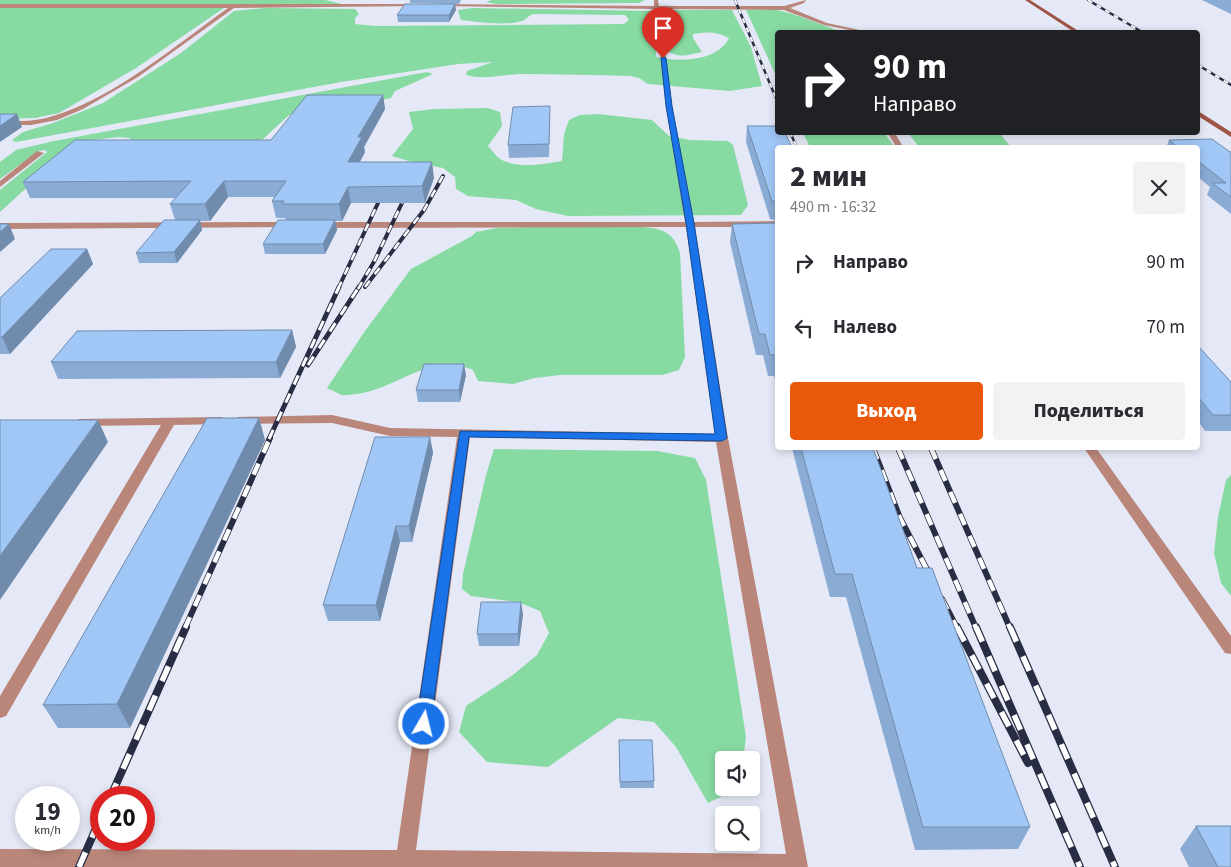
<!DOCTYPE html>
<html lang="ru">
<head>
<meta charset="utf-8">
<style>
  :root { --surface:#fff; --page:#f2f2f3; --text:#2b2b33; --muted:#7c7c81; --accent:#ea580c }
  body { margin:0; font-family:"Source Sans 3",sans-serif; background:var(--page); color:var(--text); height:100vh; display:flex; flex-direction:column; font-size:19px; white-space:nowrap }
  * { box-sizing:border-box; margin:0 }
  p { font-size:16px; color:var(--muted) }
  .icon { flex:none; width:28px; height:28px; fill:none; stroke:currentColor; stroke-width:2; stroke-linecap:round; stroke-linejoin:round }
  .map { position:relative; flex:1; overflow:hidden }
  .details { position:absolute; left:775px; top:145px; width:425px; height:305px; display:flex; flex-direction:column; background:var(--surface); border-radius:5px; box-shadow:0 2px 8px #0003 }
  .details>* { flex:none }
  .banner { position:absolute; left:775px; top:30px; width:425px; height:105px; border-radius:5px; box-shadow:0 2px 8px #0003; background:#202124; color:#fff; overflow:hidden }
  .controls { position:absolute; left:715px; top:751px; display:grid; gap:10px }
  .controls a { display:grid; place-items:center; width:45px; height:45px; border-radius:5px; background:var(--surface); box-shadow:0 2px 8px #0003; font-size:25px }
  .speed { position:absolute; left:15px; top:786px; display:flex; gap:10px; font-size:25px; font-weight:700; text-align:center }
  .speed>* { display:grid; place-content:center; width:65px; height:65px; border-radius:50%; background:var(--surface); box-shadow:0 2px 8px #0003; line-height:1 }
  .speed small { font-size:12px; font-weight:400 }
  .speed .limit { border:8px solid #d22; background:#fff; color:#111 }
  .pin { position:absolute; display:grid; place-items:center; width:42px; height:42px; color:#fff; margin:-51px -21px; border-radius:50% 50% 50% 0; rotate:-45deg; box-shadow:0 0 5px #0007 }
  .pin .icon { rotate:45deg }
  .me { position:absolute; width:55px; margin:-28px; rotate:8deg; stroke-linejoin:round; filter:drop-shadow(0 0 4px #0008) }
  .turn { display:flex; align-items:center; gap:18px; height:105px; padding:0 15px; font-size:22px }
  .turn .icon { width:65px; height:65px; stroke-width:2.5 }
  .turn b { display:block; font-size:35px; line-height:42px }
  .round { display:grid; place-items:center; flex:none; width:52px; height:52px; border-radius:5px; background:var(--page) }
  .summary { display:flex; align-items:center; justify-content:space-between; height:85px; padding:0 15px }
  h1 { font-size:30px; font-weight:800; line-height:38px }
  .action { display:flex; gap:10px; margin-top:auto; padding:10px 15px }
  .action a { flex:1; height:58px; border-radius:5px; background:var(--accent); color:#fff; font-size:20px; font-weight:800; line-height:58px; text-align:center }
  .action a+a { background:var(--page); color:var(--text) }
  ul { padding:0; list-style:none }
  li { display:flex; align-items:center; gap:15px; height:65px; padding:0 15px }
  li div { flex:1 }
  li b { display:block; font-size:19px }
  li em { font-style:normal }
  .map>svg:first-child { display:block }
  .green { fill:#87daa1 }
  .lines { fill:none; stroke-linecap:round; stroke-linejoin:round }
  .lane { fill:#ba867a; fill-rule:evenodd }
  .secondary { fill:#9e5545; fill-rule:evenodd }
  .rail-far4-casing { stroke:#282d44; stroke-width:2.5 }
  .rail-far3-casing { stroke:#282d44; stroke-width:4 }
  .rail-far2-casing { stroke:#282d44; stroke-width:5 }
  .rail-far1-casing { stroke:#282d44; stroke-width:6 }
  .rail-casing { stroke:#282d44; stroke-width:8 }
  .rail-far4 { stroke:#fff; stroke-width:2; stroke-dasharray:5; stroke-linecap:butt }
  .rail-far3 { stroke:#fff; stroke-width:2.5; stroke-dasharray:8; stroke-linecap:butt }
  .rail-far2 { stroke:#fff; stroke-width:3; stroke-dasharray:10; stroke-linecap:butt }
  .rail-far1 { stroke:#fff; stroke-width:4.5; stroke-dasharray:12; stroke-linecap:butt }
  .rail { stroke:#fff; stroke-width:5.5; stroke-dasharray:16; stroke-linecap:butt }
  .wall { fill:#8aabd4 }
  .shaded-wall { fill:#708bac }
  .building { fill:#a0c7f6; stroke:#708bac }
  .route { fill:#1a73e8; stroke:#114b97 }
</style>
</head>
<body>
<div class="map">
<svg width="1231" height="867" viewBox="0 0 1231 867">
  <rect width="100%" height="100%" fill="#e5e9f7"/>
  <path class="green" d="M0 0H325L342 4 0 5Z
    M492 0H645L639 3 496 4 486 2Z
    M0 8H224L136 68 59 113 35 118 0 119Z
    M265 8 355 9 359 14 355 18V24L375 26 624 24 629 20 625 15 535 14C527 15 528 19 522 21 504 26 479 22 461 20L458 10 472 8 653 11 652 25 655 29 656 57C679 62 717 62 729 38 717 31 706 32 693 34V38L702 52C689 55 677 59 667 50L665 24 661 10H732L751 47 762 86 730 91 648 84 639 78 631 76C593 75 556 74 519 74 500 75 484 80 466 75L467 71 493 62 458 64 341 82 16 142 12 140 23 132 53 123 103 103 181 53 234 11Z
    M773 9 793 14 842 32H778L777 78 746 10Z
    M427 72 433 74 395 91 391 98 383 100 305 107 288 116 263 139 231 144 133 141 129 138 119 137 92 140 76 147 56 161 0 212V190L47 152 45 150 39 151 0 179V162L16 150 54 141Z
    M488 108 500 112 502 126 488 146C492 150 497 158 502 160 520 169 544 164 562 161L564 134 569 120 580 115 598 114 652 120 669 136 690 140 728 141 733 145 748 205 741 215 568 216 536 209 516 200 468 196 456 189 455 177 443 168 412 162 392 156 413 129 409 112 434 109Z
    M803 133H884L895 147H810Z
    M986 133 1000 134 1011 147H919L908 133Z
    M628 225C653 229 672 225 680 253L685 357 679 370 662 375H560L535 378 513 384 478 381 473 370C429 352 397 389 357 394 352 394 346 396 341 395 337 393 332 390 327 388L365 331 411 269 472 236 476 232 497 228Z
    M494 449 657 451 695 458 706 480 746 737 743 760H724V788H739L708 803 676 747 654 722 618 718 548 767 487 762 459 732 466 706 513 675 537 655 549 633 540 611 518 602 471 596 462 589 463 574 486 475Z
    M1231 475V596L1221 583 1214 553 1218 517 1226 480Z"/>
  <g class="lines">
    <path class="lane" d="M654 0H658L659 6H784L806 0 804 3 790 8 827 23 869 32H860L824 25 784 10 660 9 672 106 694 222 778 221V227H695L728 438 808 867H0V849L397 850 457 437 390 436 332 423 242 424 236 420 238 417 332 415 390 428 715 434 686 227 320 228 316 225 320 222H685L666 106 655 9 437 6 440 4 654 6ZM470 437 716 442 786 854 416 850Z
      M0 4H420L423 6 234 8 138 77 83 109 57 120 31 125H0V121C18 121 35 122 53 116 114 98 176 45 228 8H0Z
      M887 132H894L904 148H897Z
      M37 151 44 153 0 187V181Z
      M290 222 294 225 293 227 0 229V223Z
      M222 417 228 421 226 424 174 425 6 716 0 718V696L161 425 82 426 76 422 78 419Z
      M1084 448H1096L1231 636V654L1225 653Z"/>
    <path class="secondary" d="M1025 0H1030L1080 32H1074Z
      M1198 111 1231 132V137L1198 116Z"/>
    <defs>
      <path id="rail-far4" d="M735 0 778 103
        M1088 0 1142 32
        M1198 65 1231 85
        M790 132 797 148"/>
      <path id="rail-far3" d="M365 287 424 210 443 176
        M338 289 378 203
        M358 289 375 260 402 203"/>
      <path id="rail-far2" d="M308 365 359 287
        M269 439 339 287"/>
      <path id="rail-far1" d="M873 448 900 518 933 581
        M898 448 976 628
        M931 448 1010 628
        M942 599 957 628
        M185 628 270 438"/>
      <path id="rail" d="M957 627 1028 763
        M976 627 1080 867
        M1010 627 1115 867
        M110 798 186 627
        M79 867 101 817"/>
    </defs>
    <use href="#rail-far4" class="rail-far4-casing"/>
    <use href="#rail-far3" class="rail-far3-casing"/>
    <use href="#rail-far2" class="rail-far2-casing"/>
    <use href="#rail-far1" class="rail-far1-casing"/>
    <use href="#rail" class="rail-casing"/>
    <use href="#rail-far4" class="rail-far4"/>
    <use href="#rail-far3" class="rail-far3"/>
    <use href="#rail-far2" class="rail-far2"/>
    <use href="#rail-far1" class="rail-far1"/>
    <use href="#rail" class="rail"/>
  </g>
  <path class="wall" d="M410 0H461L459 4 410 3Z
    M1202 0H1231V14Z
    M456 10 449 22H398L397 15Z
    M383 95 385 109 364 147 365 152 360 162 434 178 425 203H351L342 221H335L337 230 325 254H265L263 244 286 220 285 218H276L272 201 274 197H228L210 221H200L202 230 177 263H139L136 253 175 220 170 204 176 198H30L23 182 271 140Z
    M550 119 549 157 509 158 508 145Z
    M747 126 778 148V391L774 376H768L763 355H756L730 242 732 224 774 223 775 220 770 219 746 142Z
    M1169 140 1231 152V214L1207 195 1210 187 1198 177V148H1166Z
    M87 249 93 264 10 354H0V298Z
    M292 330 296 347 280 378 58 379 51 362Z
    M1198 346 1231 382V431H1205L1198 421Z
    M466 375 460 402H418L416 390Z
    M259 418 265 440 130 728H58L43 705Z
    M430 437 433 453 412 542H400L380 621H328L323 605Z
    M792 448H873L917 568 1030 827 1018 849 915 850 846 597H830Z
    M523 614 519 646H479L477 634Z
    M619 740 654 781V788H620Z
    M1196 826 1231 867H1189L1180 849Z"/>
  <path class="shaded-wall" d="M455 4 456 10 449 22V15Z
    M383 95 385 109 364 147 365 152 351 178 348 162 358 137Z
    M17 114 22 127 0 142V126Z
    M432 162 434 178 425 203 422 186Z
    M224 181 228 197 210 221 205 204Z
    M348 187 351 203 342 221 339 204Z
    M200 220 202 230 177 263 174 252Z
    M335 220 337 230 325 254 323 244Z
    M9 224 15 239 0 252V232Z
    M87 249 93 264 10 354 2 337Z
    M292 330 296 347 280 378 276 362Z
    M464 364 466 375 460 402 459 390Z
    M259 418 265 440 130 728 117 704Z
    M98 420 108 442 0 600V556Z
    M430 437 433 453 412 542 409 526Z
    M396 526 400 542 380 621 376 605Z
    M521 602 523 614 519 646 518 634Z"/>
  <path class="building" d="M405 4H455L449 15H397Z
    M307 95H383L358 137H362L348 162H432L422 186 348 187 339 204H282L284 201H272L286 181H224L205 204H170L191 181 23 182 75 140H271Z
    M550 106 549 144 508 145 513 107Z
    M0 114H17L0 126Z
    M747 126H778V132H785L792 148H778V202L772 201Z
    M1212 139 1230 152H1231V197L1212 183H1226L1198 161V148H1179L1169 140Z
    M164 220H200L174 252 136 253Z
    M278 220H335L323 244H263Z
    M778 223V358L777 355H770L765 334H759L732 224Z
    M0 224H9L0 232Z
    M51 249H87L2 337 0 338V298Z
    M292 330 276 362H51L77 331Z
    M1198 346 1231 382V415H1213L1198 397Z
    M424 364H464L459 390H416Z
    M207 418H259L117 704 43 705Z
    M0 420H98L0 556Z
    M375 437H430L409 526H396L376 605H323Z
    M801 448H873L917 568H932L1030 827H923L852 574H835Z
    M481 602H521L518 634H477Z
    M619 740H652L654 781 620 782Z
    M1196 826H1231V867H1218Z"/>
  <path class="route" d="M663 57 666 58 672 106 694 223 727 438 722 441 469 437 431 724 429 729 424 731 418 729 416 724 460 431 715 434 686 223 666 106 661 58Z"/>
</svg>
<div class="controls">
<a><svg class="icon" aria-label="sound" viewBox="0 0 24 24"><path d="M4 9h4l5-4v14l-5-4H4zM17 9q2 3 0 6"/></svg></a>
<a><svg class="icon" aria-label="search" viewBox="0 0 24 24"><circle cx="10" cy="10" r="6"/><path d="M15 15l6 6"/></svg></a>
</div>
<div class="speed"><div>19<small>km/h</small></div><div class="limit">20</div></div>
<div class="pin" style="left:663px;top:58px;background:#d93025"><svg class="icon" aria-label="arrive" viewBox="0 0 24 24"><path d="M6 21V4h12l-3 4 3 4H6"/></svg></div>
<svg class="me" style="left:424px;top:724px" viewBox="-20 -20 40 40"><circle r="17" fill="#1a73e8" stroke="#fff" stroke-width="3"/><path d="M0-11L8 9 0 5-8 9z" fill="#fff"/></svg>
<div class="banner">
<div class="turn"><svg class="icon" aria-label="right" viewBox="0 0 24 24"><path d="M7 20v-9h11M14 6l5 5-5 5"/></svg><div><b>90 m</b>Направо</div></div>
</div>
<section class="details">
<div class="summary"><div><h1>2 мин</h1><p>490 m · 16:32</p></div><a class="round"><svg class="icon" aria-label="close" viewBox="0 0 24 24"><path d="M6 6l12 12M18 6L6 18"/></svg></a></div>
<ul>
<li><svg class="icon" aria-label="right" viewBox="0 0 24 24"><path d="M7 20v-9h11M14 6l5 5-5 5"/></svg><div><b>Направо</b></div><em>90 m</em></li>
<li><svg class="icon" aria-label="left" viewBox="0 0 24 24"><path d="M17 20v-9H6M10 6l-5 5 5 5"/></svg><div><b>Налево</b></div><em>70 m</em></li>
</ul>
<div class="action"><a>Выход</a><a>Поделиться</a></div>
</section>
</div>
</body>
</html>
